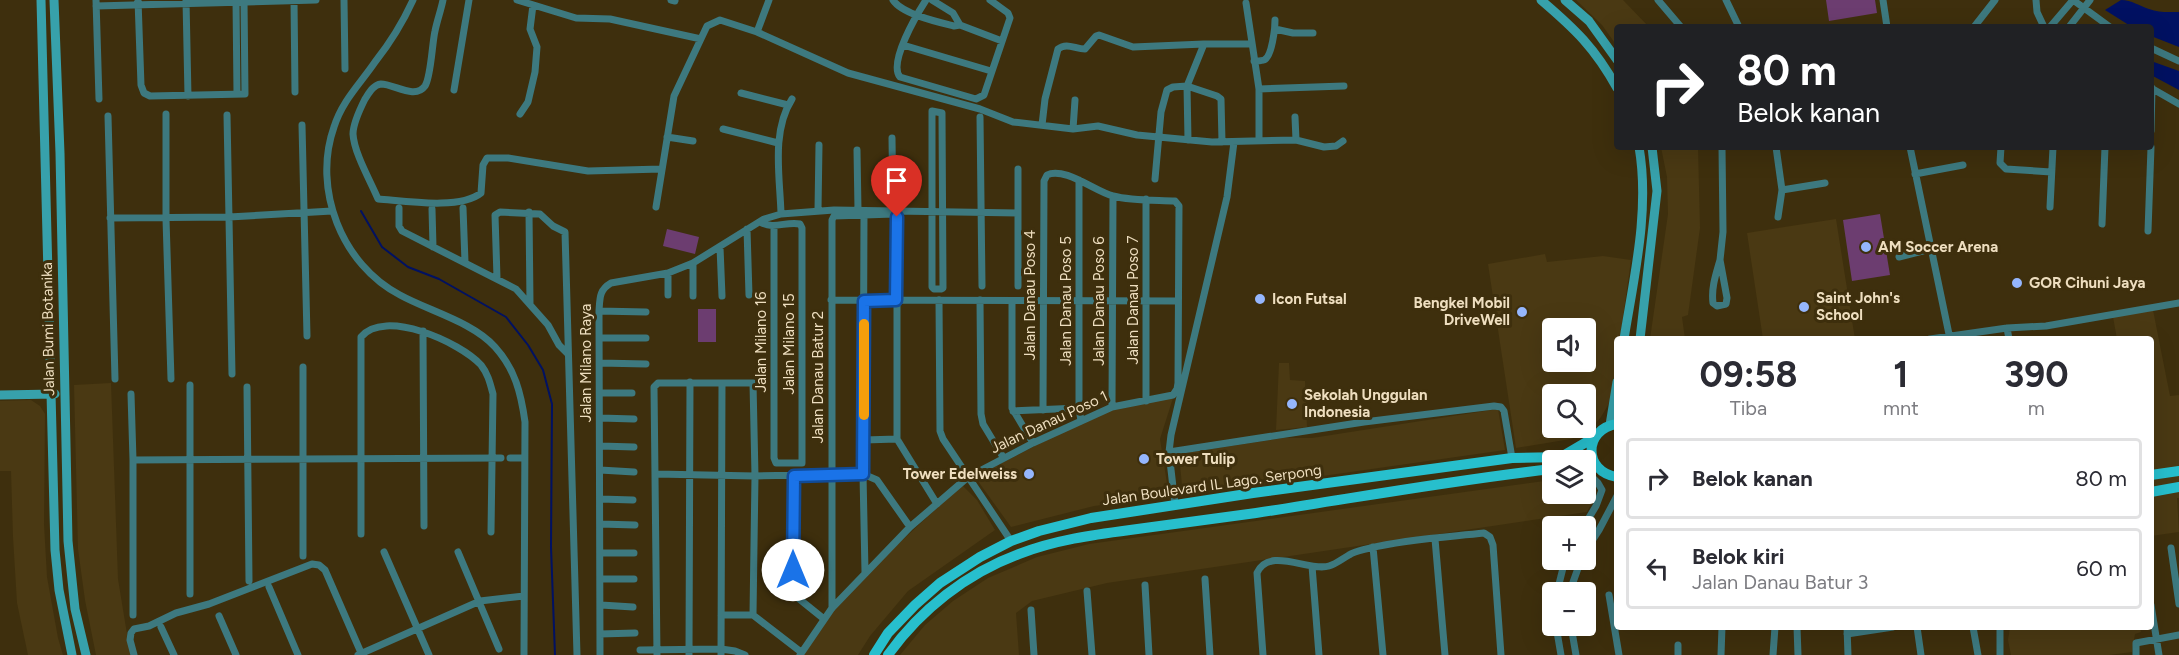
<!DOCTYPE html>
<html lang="id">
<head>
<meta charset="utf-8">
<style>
  :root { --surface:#fff; --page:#f7f7f7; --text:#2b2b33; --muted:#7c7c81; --line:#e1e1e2 }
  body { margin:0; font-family:Figtree,sans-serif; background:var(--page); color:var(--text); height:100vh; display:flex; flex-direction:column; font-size:22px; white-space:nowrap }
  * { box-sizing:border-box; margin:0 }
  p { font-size:20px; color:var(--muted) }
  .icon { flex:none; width:33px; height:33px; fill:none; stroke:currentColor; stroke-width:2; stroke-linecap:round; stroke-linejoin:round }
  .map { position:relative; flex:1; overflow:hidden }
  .details { position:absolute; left:1614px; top:336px; width:540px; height:294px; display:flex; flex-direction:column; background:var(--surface); border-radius:6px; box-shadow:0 6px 24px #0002 }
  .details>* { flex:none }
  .top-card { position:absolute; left:1614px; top:24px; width:540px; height:126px; border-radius:6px; box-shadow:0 6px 24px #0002; background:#202124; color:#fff; overflow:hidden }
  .controls { position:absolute; left:1542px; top:318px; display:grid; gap:12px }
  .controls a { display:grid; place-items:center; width:54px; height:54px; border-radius:6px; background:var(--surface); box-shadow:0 6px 24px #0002; font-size:30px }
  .pin { position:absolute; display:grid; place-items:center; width:51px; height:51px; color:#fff; margin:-62px -26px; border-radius:50% 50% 50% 0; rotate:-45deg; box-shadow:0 0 6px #0007 }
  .pin .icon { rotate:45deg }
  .me { position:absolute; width:66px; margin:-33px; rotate:0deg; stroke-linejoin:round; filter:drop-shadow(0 0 4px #0008) }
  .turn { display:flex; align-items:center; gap:21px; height:126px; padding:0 24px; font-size:27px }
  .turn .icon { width:78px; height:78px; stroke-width:2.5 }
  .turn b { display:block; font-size:42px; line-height:51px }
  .eta { display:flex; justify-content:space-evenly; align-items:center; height:102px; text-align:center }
  .eta b { font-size:36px; font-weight:700; line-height:42px }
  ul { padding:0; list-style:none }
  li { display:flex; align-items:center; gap:18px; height:81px; margin:0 12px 9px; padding:0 12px; border:3px solid var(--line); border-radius:6px }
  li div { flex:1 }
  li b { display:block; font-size:22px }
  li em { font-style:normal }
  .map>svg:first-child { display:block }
  .built { fill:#4a3913; fill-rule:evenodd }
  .green { fill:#6c3d70 }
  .water { fill:#011162 }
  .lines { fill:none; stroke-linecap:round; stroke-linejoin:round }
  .stream { stroke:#011162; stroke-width:2 }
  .street { stroke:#3d797f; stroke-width:7 }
  .secondary { stroke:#37a1ab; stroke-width:9 }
  .primary { stroke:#27bfcd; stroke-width:10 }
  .route-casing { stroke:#114b97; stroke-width:15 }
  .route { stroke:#1a73e8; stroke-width:10 }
  .slow { stroke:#f59e0b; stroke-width:10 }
  .poi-dot { fill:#95b6fd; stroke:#3e2f0d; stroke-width:2 }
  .labels { text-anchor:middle; stroke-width:6; stroke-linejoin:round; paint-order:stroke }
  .poi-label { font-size:15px; font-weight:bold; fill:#eedebf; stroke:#3e2f0d; text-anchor:start }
  .street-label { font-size:15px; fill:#eedebf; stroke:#3e2f0d }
</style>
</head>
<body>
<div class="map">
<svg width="2179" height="655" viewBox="0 0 2179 655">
  <rect width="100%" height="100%" fill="#3e2f0d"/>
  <path class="built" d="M1576 0H1623L1649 27H1617V46L1602 25Z
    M1661 147H1698L1700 228 1688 315 1682 317 1685 339H1650L1668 214 1667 177Z
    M1836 219 1855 339H1763L1747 233Z
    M1545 254 1547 262 1603 256 1631 260 1620 339H1617V358L1611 400 1601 417 1589 431 1571 439 1516 448 1488 264ZM1552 328H1586V362H1552ZM1552 394H1586V428H1552Z
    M2153 310 2170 396 2179 395V498H2177L2179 532 2151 536V339H2117L2113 317Z
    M1279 363H1289L1290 380 1305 381 1307 427 1276 430Z
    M111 383 118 579 128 640 133 655H96L85 600 78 549 74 385Z
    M1164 395 1173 398 1160 439 1169 496 1094 506 1011 527 975 477 1112 406Z
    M31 400 40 406 45 414 44 524 47 577 58 638 63 655H28L17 603 13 537 11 471H0V401Z
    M1498 409 1505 450 1183 496 1179 454 1283 438H1312Z
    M1586 478H1589L1595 486 1596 494 1587 512 1107 583 1032 601 1016 613 1019 655H900L925 625 953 601 988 578 1037 557 1089 544 1552 480V494H1586Z
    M962 485 977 500 995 530 908 591 870 636 858 655H803L832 611 883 558Z
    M2010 627H2140L2141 632 2135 634 2132 652 2109 655H2011L2008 640Z"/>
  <path class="green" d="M1826 0H1875L1877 13 1829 21Z
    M1880 214 1890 275 1852 281 1843 220Z
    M667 229 699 237 695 254 663 246Z
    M698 309H716V342H698Z"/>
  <path class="water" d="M2121 0C2132 0 2139 6 2149 9 2159 13 2169 12 2179 12V47L2151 36V27H2132L2105 10Z
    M2151 61 2179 71V90L2151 75Z"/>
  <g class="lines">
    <path class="stream" d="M361 211 382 247 408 267 439 279 506 317 528 345 543 370 552 404 551 547 555 655"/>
    <path class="street" d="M96 0 99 99
      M138 0 141 85 144 93 150 96 245 94 244 0
      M186 0 188 96
      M236 0 237 94
      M294 0 295 92
      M344 0 345 69
      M413 0C403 22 390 43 375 62 360 84 342 101 334 127 312 189 342 265 400 295 429 311 473 322 495 347 515 369 521 393 525 422L524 655
      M443 0C441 10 437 21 435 31 432 44 431 77 425 86 415 100 394 84 381 84 373 85 369 93 365 99 360 109 353 123 353 134 354 153 371 182 378 199 405 201 460 210 481 193L483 165 487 158H508L588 171 661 169
      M517 0 576 18 610 19 701 39
      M671 0 675 1
      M893 0C902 14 938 22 954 26L960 25 1002 41
      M926 0C917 14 888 63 900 77L976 99 984 95 1010 18 1008 13 990 0
      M932 0 953 13 960 25
      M1658 0 1681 27
      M1726 0 1739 27
      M1883 0 1887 27
      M2036 0 2037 12 2044 27
      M2073 0 2110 27
      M1246 3 1259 89V140
      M96 6 316 0
      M1974 27 1995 0
      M2050 27 2073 0
      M2069 27 2090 0
      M1275 29 1293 33H1313
      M757 32 769 0
      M903 45 991 71
      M2151 48 2179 61
      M1254 61C1254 61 1264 61 1264 60 1272 57 1275 28 1275 20
      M2151 88 2179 104
      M1259 89 1344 86
      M454 90 469 0
      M741 93 788 105
      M932 111 942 113 943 288 941 289H934L932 287Z
      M166 114V219L171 379
      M520 114 528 102 535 72 537 47 530 29 533 5
      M227 115 232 374
      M108 116 115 379
      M980 117 982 286
      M1295 117 1296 140
      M302 125 307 336
      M1042 125 1045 99 1058 49C1067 42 1075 49 1085 49L1096 36 1099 35 1133 47 1204 44
      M723 129 778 143
      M1073 129 1075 100
      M2151 131 2152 88
      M667 137 693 141
      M892 138 893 210
      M1188 140 1187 86 1217 96 1221 99 1222 142
      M1776 147 1782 190 1778 217
      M1910 147 1950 339
      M2001 147 2000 163 2006 169 2051 172
      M857 150 858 210
      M1915 174 1963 165
      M1155 179 1161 112 1167 90 1173 87 1187 86 1204 44H1251
      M1079 180V408L1081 421
      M1782 190 1825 183
      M656 207 674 96 707 26 720 20 757 32 848 73 980 109 1013 122 1073 129 1098 126 1137 135 1212 142 1296 140 1324 147 1336 146 1343 141
      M2050 207 2053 147
      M399 208V226L402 231 516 289 548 325 559 345 568 354
      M463 208 465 262
      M432 209 433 247
      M818 210 819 145
      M529 212 530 303
      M781 214C780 177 771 132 792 99
      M864 215 863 474 865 572
      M110 218 229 217 332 211
      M760 222C774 230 786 221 800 224L802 228V463H776L774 458V226
      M2102 224 2105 147
      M747 229 749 295
      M2148 231 2151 147
      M720 247 722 296
      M1899 257 1931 249
      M1720 260C1716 274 1711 288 1713 303L1717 306 1726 304 1727 298 1720 260 1723 232 1722 147
      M693 263V296
      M668 273V295
      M497 278 495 215 500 212 540 214 553 226 565 232 577 655
      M1018 286V169
      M831 300 1178 301
      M939 300 940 431 943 439 1011 541
      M980 300 981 414 983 424 1003 457
      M1012 301V408L1033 443
      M599 311 646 312
      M2007 328 2009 339
      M423 331 424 526
      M600 338H646
      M1930 339 2007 328 2046 326 2179 303
      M600 363 646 364
      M303 367V556
      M190 385V594
      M247 387 249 581
      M600 393H632
      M131 394 133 460V615
      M1146 401V199
      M1112 407 1113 196
      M1013 411 1079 408
      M600 418 634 419
      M864 440 897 439
      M600 446 634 447
      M1169 452 1364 422 1494 406 1501 407 1504 411 1512 458
      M510 458H524
      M133 460 501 458
      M600 470 634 472
      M656 474 755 476 863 474 877 480 910 527
      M794 476 793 594 824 619
      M600 499 633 500
      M1175 505 1169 452 1171 435 1227 197 1234 142
      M600 524 635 525
      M1584 526 1596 506 1602 490 1598 483 1586 471
      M361 534V337C384 308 460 342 481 365 488 374 490 383 493 394L491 532
      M1435 539 1445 655
      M1373 547 1383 655
      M2171 548 2179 604
      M1586 550 1599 530 1617 496
      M384 552 429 655
      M458 552 499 649
      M601 553H634
      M1312 566 1319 655
      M601 579H634
      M1205 579 1210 655
      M1145 585 1149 655
      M269 587 298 655
      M1087 591 1092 655
      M1557 592 1565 560
      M1571 592 1572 585 1581 560
      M1609 595 1619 655
      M601 605 633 607
      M2151 605 2159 655
      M832 608V220L834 216 894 214 897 217V439L937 504
      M1031 610 1034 655
      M721 615H753
      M219 616 236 655
      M1556 626 1561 655
      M1571 626 1576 655
      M161 627 174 655
      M1797 627 1798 655
      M1847 627 1848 655
      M1917 627 1921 655
      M1973 627 1978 655
      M600 634 635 633
      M1847 634 1893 627
      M1678 645V655
      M640 650 721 649 735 651 745 655
      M134 655 130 640 131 633 134 629 149 626 176 613 209 604 312 564 319 565 325 570 362 655
      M358 655 480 601 524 596
      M600 655 599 311C600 298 599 290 611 283L668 273 693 263 764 219 781 214 834 210 1018 213
      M657 655 654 387 658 383H753L755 476 753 615 801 652
      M689 655 690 382
      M721 655 722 383
      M800 655 832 608 910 527 968 477 1033 443 1112 407 1173 395 1177 389 1178 383 1179 206 1175 201C1155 200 1132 201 1113 196 1096 192 1064 166 1047 175L1044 181 1043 410
      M1263 655 1257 573C1269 546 1309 572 1329 566 1336 564 1342 559 1349 555 1355 551 1363 550 1370 548 1407 539 1447 537 1484 533L1490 537 1493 545 1501 655
      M1721 655 1722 627
      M1773 655 1775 627
      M2000 655V627
      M2136 655V643L2179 635"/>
    <path class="secondary" d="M41 0 55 550 59 590 72 655
      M54 0 60 153 68 541 75 609 86 655
      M1541 0C1575 29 1595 48 1617 88
      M1565 0 1589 21 1617 60
      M1624 339C1634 277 1650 210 1639 147
      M1640 339 1657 191 1652 147
      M0 395 55 394
      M1610 425 1617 382"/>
    <path class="primary" d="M1617 424C1583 429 1583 472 1617 477
      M2151 475 2179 471
      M2151 492 2179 487
      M874 655 888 633 915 605 940 583 980 557 1011 541 1039 531 1091 518 1253 493 1512 458 1561 457 1595 437
      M888 655C920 610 967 573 1019 554 1055 540 1092 535 1130 530 1172 524 1214 519 1256 513 1355 498 1453 480 1552 469"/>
  </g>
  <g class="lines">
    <defs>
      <path id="route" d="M793 570 794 476 863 474 864 301 896 300 897 217"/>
    </defs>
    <use href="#route" class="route-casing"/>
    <use href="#route" class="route"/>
    <path class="slow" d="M864 324V415"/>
  </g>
  <g class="poi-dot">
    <circle cx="1866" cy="247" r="6"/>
    <circle cx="2017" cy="283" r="6"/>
    <circle cx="1260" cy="299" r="6"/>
    <circle cx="1804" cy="307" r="6"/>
    <circle cx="1522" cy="312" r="6"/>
    <circle cx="1292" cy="404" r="6"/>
    <circle cx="1144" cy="459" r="6"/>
    <circle cx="1029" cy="474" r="6"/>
  </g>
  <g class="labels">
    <g class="poi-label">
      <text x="1878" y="252">AM Soccer Arena</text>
      <text x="2029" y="288">GOR Cihuni Jaya</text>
      <text x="1816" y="303">Saint John's<tspan x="1816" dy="17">School</tspan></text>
      <text x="1272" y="304">Icon Futsal</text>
      <text x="1510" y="308" text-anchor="end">Bengkel Mobil<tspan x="1510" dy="17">DriveWell</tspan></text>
      <text x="1304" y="400">Sekolah Unggulan<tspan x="1304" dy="17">Indonesia</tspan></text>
      <text x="1156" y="464">Tower Tulip</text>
      <text x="1017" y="479" text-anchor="end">Tower Edelweiss</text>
    </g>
    <g class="street-label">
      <text transform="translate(1030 295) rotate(-90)" y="5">Jalan Danau Poso 4</text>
      <text transform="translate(1133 300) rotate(-90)" y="5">Jalan Danau Poso 7</text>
      <text transform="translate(1066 301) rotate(-90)" y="5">Jalan Danau Poso 5</text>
      <text transform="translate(1099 301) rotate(-90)" y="5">Jalan Danau Poso 6</text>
      <text transform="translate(48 329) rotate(-91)" y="5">Jalan Bumi Botanika</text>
      <text transform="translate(761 342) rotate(-90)" y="5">Jalan Milano 16</text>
      <text transform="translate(789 344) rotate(-90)" y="5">Jalan Milano 15</text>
      <text transform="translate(586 363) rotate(-90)" y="5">Jalan Milano Raya</text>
      <text transform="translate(818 377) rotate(-90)" y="5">Jalan Danau Batur 2</text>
      <text transform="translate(1049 422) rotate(-25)" y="5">Jalan Danau Poso 1</text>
      <text transform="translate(1212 485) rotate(-8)" y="5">Jalan Boulevard IL Lago. Serpong</text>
    </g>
  </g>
</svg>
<div class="controls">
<a><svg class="icon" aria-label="sound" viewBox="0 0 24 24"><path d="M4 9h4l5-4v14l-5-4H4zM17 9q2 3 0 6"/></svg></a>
<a><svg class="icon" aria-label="search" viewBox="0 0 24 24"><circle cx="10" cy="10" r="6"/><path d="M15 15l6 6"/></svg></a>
<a><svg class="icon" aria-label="layers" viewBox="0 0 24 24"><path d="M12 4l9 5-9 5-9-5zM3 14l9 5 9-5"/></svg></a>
<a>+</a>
<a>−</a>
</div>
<div class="pin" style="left:897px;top:217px;background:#d93025"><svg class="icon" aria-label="arrive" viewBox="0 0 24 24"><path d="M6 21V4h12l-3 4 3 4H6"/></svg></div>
<svg class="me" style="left:793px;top:570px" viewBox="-20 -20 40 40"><circle r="19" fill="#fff"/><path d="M0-13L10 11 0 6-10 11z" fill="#1a73e8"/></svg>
<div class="top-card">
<div class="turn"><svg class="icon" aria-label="right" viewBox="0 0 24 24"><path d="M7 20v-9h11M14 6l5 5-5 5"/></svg><div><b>80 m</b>Belok kanan</div></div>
</div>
<section class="details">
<div class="eta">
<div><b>09:58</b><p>Tiba</p></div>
<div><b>1</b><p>mnt</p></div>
<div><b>390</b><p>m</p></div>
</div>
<ul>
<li><svg class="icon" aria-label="right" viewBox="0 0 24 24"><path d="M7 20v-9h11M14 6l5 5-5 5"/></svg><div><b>Belok kanan</b></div><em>80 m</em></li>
<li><svg class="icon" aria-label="left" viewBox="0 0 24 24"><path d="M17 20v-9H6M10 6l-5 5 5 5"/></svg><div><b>Belok kiri</b><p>Jalan Danau Batur 3</p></div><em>60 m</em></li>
</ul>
</section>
</div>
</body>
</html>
